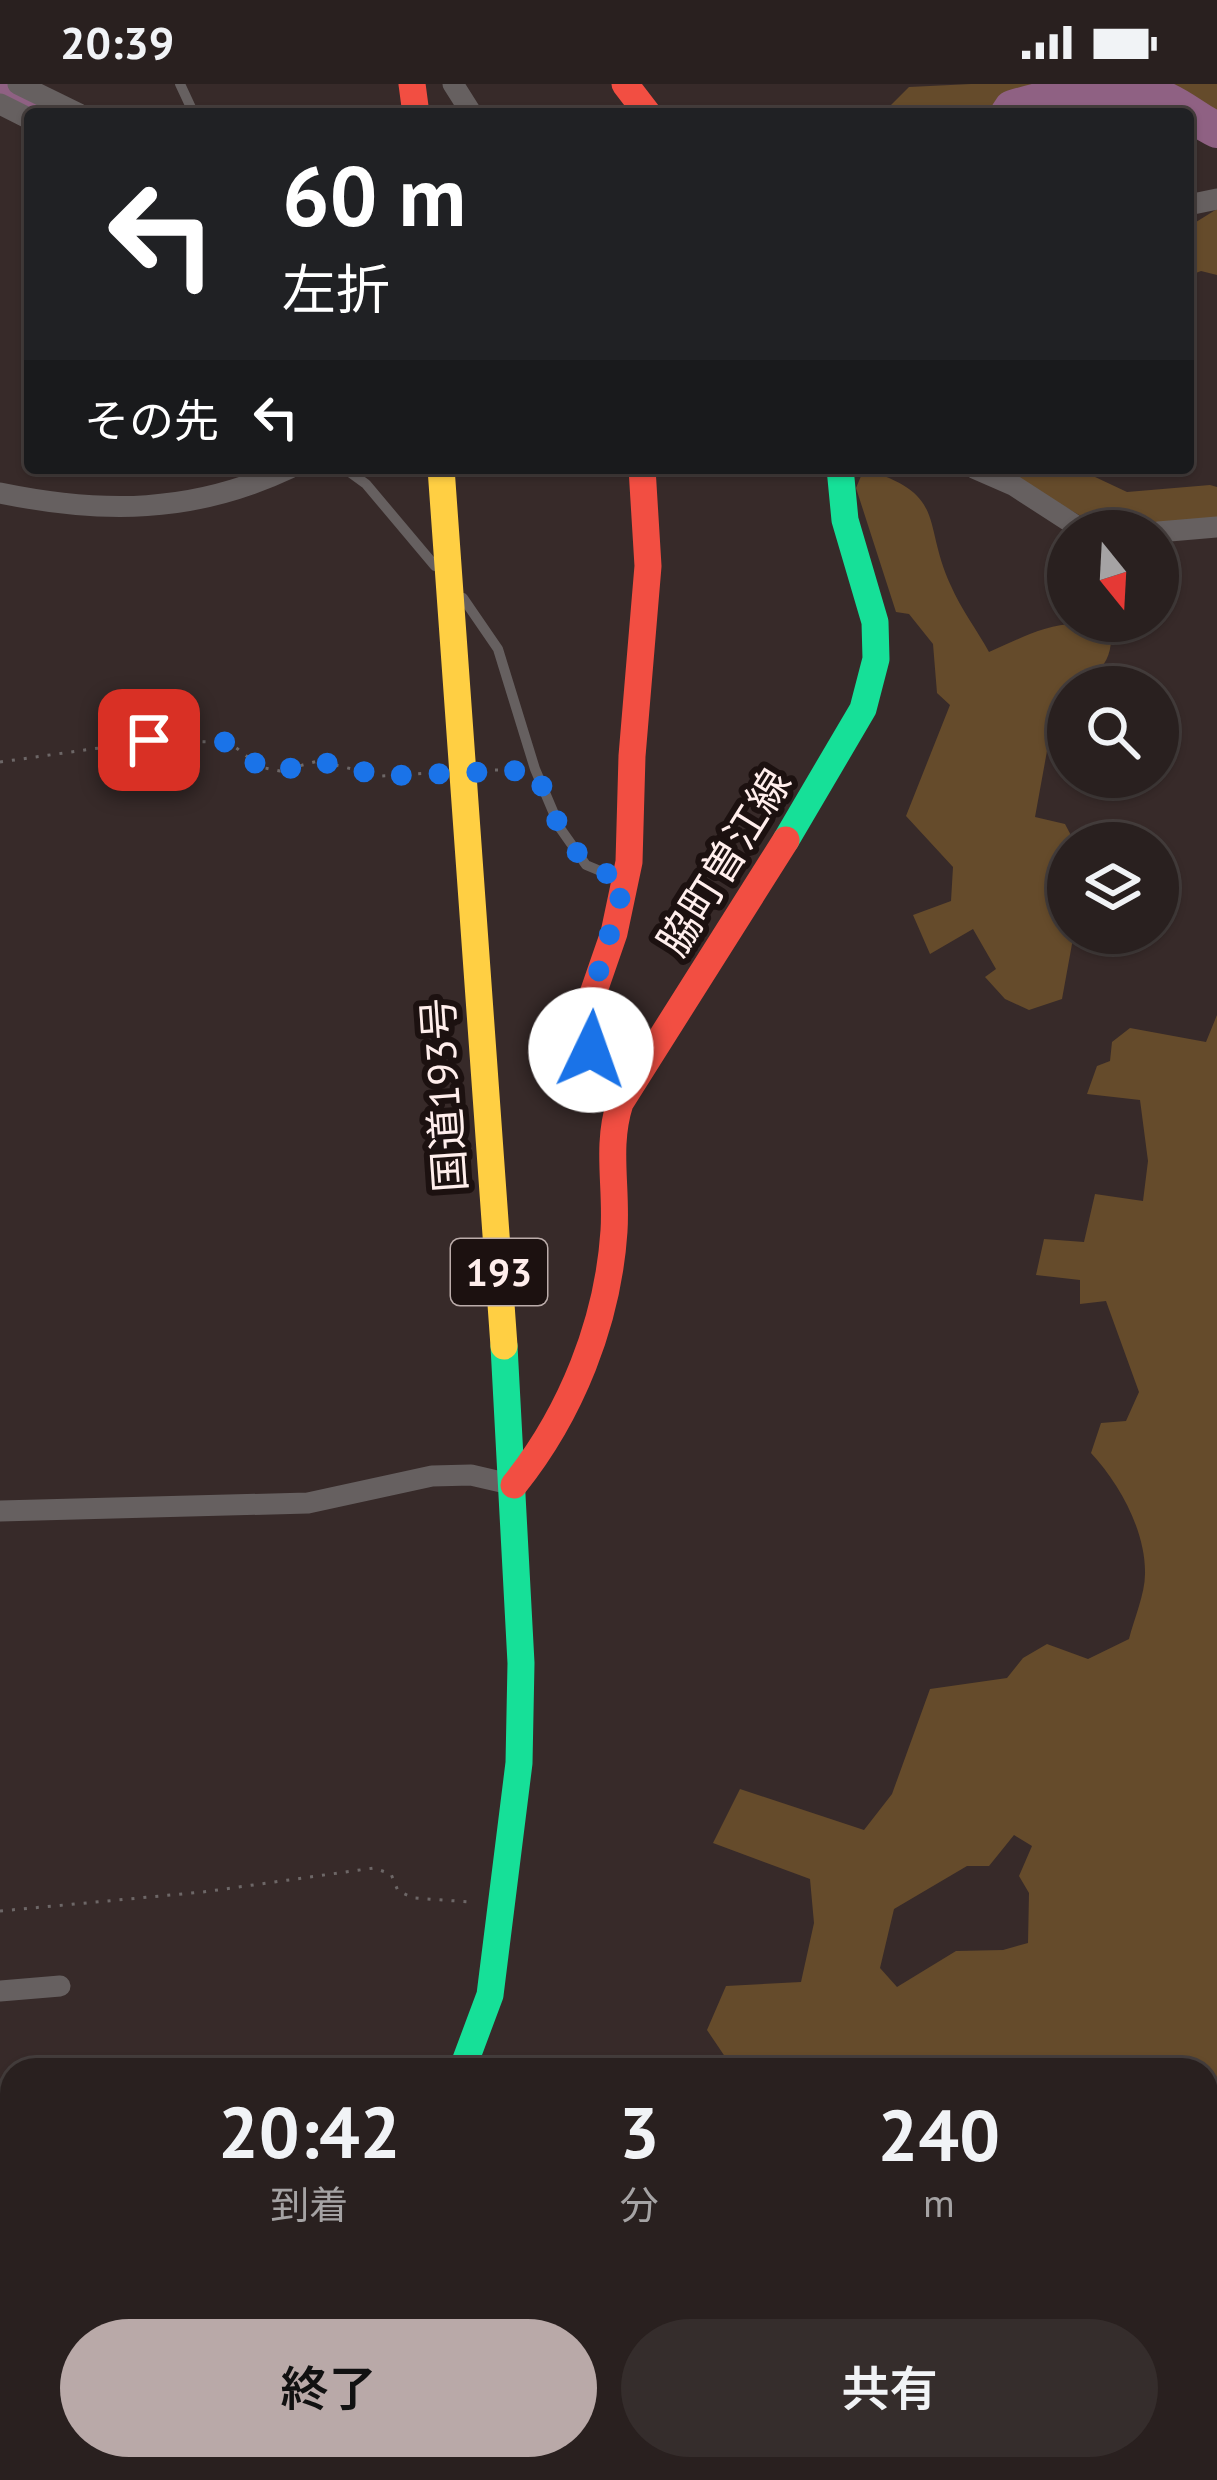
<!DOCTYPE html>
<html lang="ja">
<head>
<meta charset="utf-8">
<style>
  :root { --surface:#29201f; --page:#352d2c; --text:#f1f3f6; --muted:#a5a3a4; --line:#453e3d; --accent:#b9a9a8 }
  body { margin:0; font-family:"PT Sans","Noto Sans JP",sans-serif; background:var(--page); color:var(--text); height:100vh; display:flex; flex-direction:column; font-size:45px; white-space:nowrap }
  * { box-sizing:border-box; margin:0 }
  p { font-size:39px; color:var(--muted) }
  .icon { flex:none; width:66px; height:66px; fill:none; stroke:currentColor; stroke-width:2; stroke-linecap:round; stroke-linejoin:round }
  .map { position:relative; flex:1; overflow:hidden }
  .sheet { position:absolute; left:0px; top:1974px; width:1218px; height:423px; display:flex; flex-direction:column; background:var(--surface); border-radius:36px 36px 0 0; box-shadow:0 3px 9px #0004,0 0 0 3px var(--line) }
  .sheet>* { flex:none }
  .guide { position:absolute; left:24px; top:24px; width:1170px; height:366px; border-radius:12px; box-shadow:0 3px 9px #0004,0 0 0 3px var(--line); background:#202124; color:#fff; overflow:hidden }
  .needle { width:78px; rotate:162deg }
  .tools { position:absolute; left:1047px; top:426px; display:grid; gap:24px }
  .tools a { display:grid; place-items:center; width:132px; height:132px; border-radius:50%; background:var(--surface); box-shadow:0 3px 9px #0004,0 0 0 3px var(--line); font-size:60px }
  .pin { position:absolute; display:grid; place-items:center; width:102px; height:102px; color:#fff; margin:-51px; border-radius:24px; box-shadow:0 6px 18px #0006 }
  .me { position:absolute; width:132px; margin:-66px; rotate:3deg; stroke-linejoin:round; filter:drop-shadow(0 0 9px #0008) }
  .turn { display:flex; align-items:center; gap:42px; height:252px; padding:0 60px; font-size:54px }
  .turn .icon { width:156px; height:156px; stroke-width:2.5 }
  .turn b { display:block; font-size:84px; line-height:102px }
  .then { display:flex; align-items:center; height:114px; padding:0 60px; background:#0003; gap:24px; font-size:45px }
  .eta { display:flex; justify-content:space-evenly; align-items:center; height:204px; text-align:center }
  .eta b { font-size:72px; font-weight:600; line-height:84px }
  .primary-button { display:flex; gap:24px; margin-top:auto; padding:24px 60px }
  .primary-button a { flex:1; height:138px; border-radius:72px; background:var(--accent); color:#111; font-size:48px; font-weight:600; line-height:138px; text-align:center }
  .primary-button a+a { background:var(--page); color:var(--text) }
  .status { display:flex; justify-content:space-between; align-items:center; height:84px; padding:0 60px; background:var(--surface); direction:ltr }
  .status svg { height:33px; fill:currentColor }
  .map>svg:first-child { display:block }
  .green { fill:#654b2b; fill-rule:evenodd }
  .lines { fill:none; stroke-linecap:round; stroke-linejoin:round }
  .river { stroke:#8f6183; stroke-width:36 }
  .path { stroke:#6d6767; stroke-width:3; stroke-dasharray:3 9; stroke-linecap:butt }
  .lane { stroke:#666060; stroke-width:10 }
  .street { stroke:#666060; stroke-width:21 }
  .fast { stroke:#16e098; stroke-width:27 }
  .slow { stroke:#ffcf43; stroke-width:27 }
  .jam { stroke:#f24e42; stroke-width:27 }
  .route { stroke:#1a73e8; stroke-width:21; stroke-dasharray:0 37.8 }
  .labels { text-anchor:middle; stroke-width:12; stroke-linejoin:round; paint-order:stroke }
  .shield { fill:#1c1110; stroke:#bbacaa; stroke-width:3 }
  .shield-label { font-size:39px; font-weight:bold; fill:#ffeeec }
  .street-label { font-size:42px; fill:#ffeeec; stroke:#1c1110 }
</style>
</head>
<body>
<div class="status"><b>20:39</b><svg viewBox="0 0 49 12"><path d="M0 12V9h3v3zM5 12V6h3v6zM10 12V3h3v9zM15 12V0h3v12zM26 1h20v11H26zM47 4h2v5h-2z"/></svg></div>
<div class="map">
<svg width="1217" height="2396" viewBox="0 0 1217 2396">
  <rect width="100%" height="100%" fill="#372a29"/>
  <path class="green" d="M971 0H1217V34L1152 1 1015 13 997 30H882L909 3Z
    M1217 125V191L1201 187 1188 192V143Z
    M997 384H1076L1127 408 1210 401 1217 403V435L1130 446 1100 443Z
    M864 385C949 411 921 437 951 502 961 525 977 546 989 568 1028 551 1071 526 1111 550 1113 588 1084 598 1057 612L1035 733 1065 740 1075 759H1068V849H1074L1062 915 1029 926 1005 915 985 893 996 885 973 845 930 870 913 831 951 817 953 783 906 732 950 621 937 609 933 560 909 530 896 528 856 404Z
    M1217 931V2115L1206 2110V1986H734L707 1946 726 1902 801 1898 814 1839 810 1795 713 1759 740 1705 864 1746 892 1710 930 1605 1007 1594 1023 1574 1047 1560 1088 1575 1129 1555C1134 1535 1145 1510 1145 1490 1146 1447 1119 1399 1091 1369L1101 1339 1126 1337 1139 1308 1106 1217 1080 1220V1196L1036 1191 1044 1155 1084 1158 1095 1110 1143 1117 1148 1077 1140 1016 1087 1010 1097 982 1110 977 1112 958 1130 944 1206 958ZM1014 1751 1032 1762 1019 1792 1029 1809 1028 1859 1003 1866 956 1867 897 1903 880 1884 894 1825 967 1782H989Z
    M611 2385H917L919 2396H623Z"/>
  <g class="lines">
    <path class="river" d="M0 6 50 30
      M1008 30 1012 24C1071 7 1108 0 1168 17 1185 25 1200 38 1217 46"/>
    <path class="path" d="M0 678 149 657 229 658 260 683 280 687 318 677 382 692 431 689
      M495 686H515
      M0 1827 203 1808 374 1784 391 1790 398 1807 414 1814 471 1818"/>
    <path class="lane" d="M180 0 194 30
      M344 384 366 400 435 482
      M463 514 498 565 535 685 560 744 586 781 622 796"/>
    <path class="street" d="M18 0 79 30
      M453 0 472 30
      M0 20 30 35
      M1188 121 1217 115
      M974 384 1013 401 1084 447
      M0 409C102 430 193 430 290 384
      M1158 448 1217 443
      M0 1427 308 1419 432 1392 471 1391 514 1401
      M0 1907 60 1902
      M0 2029 12 2028
      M0 2332 12 2333
      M459 2385 461 2396
      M1193 2385 1198 2396
      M1128 2396 1136 2385"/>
    <path class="fast" d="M786 756 863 625 876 575 875 538 845 436 840 384
      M462 1986 490 1911 519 1679 521 1579 504 1262"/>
    <path class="slow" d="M441 384 504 1262"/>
    <path class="jam" d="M412 0 416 30
      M625 0 648 30
      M620 1019 608 1007 591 966 588 924 614 849 629 778 632 672 648 482 642 384
      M514 1401C571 1330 608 1238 614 1147 617 1103 606 1062 620 1019L786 756
      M428 2396 429 2385"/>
  </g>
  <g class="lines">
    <path class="route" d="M149 656 229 658 260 683 280 687 318 677 382 692 535 686 560 744 586 781 625 797 588 924 591 966"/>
  </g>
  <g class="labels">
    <rect class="shield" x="451" y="1155" width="96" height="66" rx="9"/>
    <g class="shield-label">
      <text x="499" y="1202">193</text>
    </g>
    <g class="street-label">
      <text transform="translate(724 778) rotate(-58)" y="15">脇町曽江線</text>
      <text transform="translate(444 1011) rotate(-94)" y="15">国道193号</text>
    </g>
  </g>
</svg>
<div class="tools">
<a><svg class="needle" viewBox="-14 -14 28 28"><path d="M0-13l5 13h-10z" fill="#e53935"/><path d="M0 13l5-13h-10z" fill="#a5a3a4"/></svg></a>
<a><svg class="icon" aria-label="search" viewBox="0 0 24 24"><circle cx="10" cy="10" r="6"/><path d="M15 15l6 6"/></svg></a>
<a><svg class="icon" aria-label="layers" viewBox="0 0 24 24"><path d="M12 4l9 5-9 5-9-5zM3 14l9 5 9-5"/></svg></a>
</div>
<div class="pin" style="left:149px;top:656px;background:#d93025"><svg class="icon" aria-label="arrive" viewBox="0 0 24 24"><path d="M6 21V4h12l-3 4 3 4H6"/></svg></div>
<svg class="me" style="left:591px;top:966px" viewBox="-20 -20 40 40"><circle r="19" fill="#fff"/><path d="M0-13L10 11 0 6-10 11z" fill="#1a73e8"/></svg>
<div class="guide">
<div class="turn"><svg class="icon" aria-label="left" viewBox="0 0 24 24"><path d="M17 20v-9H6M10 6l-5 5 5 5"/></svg><div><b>60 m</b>左折</div></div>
<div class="then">その先<svg class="icon" aria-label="left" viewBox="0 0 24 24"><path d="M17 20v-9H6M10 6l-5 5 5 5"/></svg></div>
</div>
<section class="sheet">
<div class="eta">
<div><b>20:42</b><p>到着</p></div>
<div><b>3</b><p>分</p></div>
<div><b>240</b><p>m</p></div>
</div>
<div class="primary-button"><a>終了</a><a>共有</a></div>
</section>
</div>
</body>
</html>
